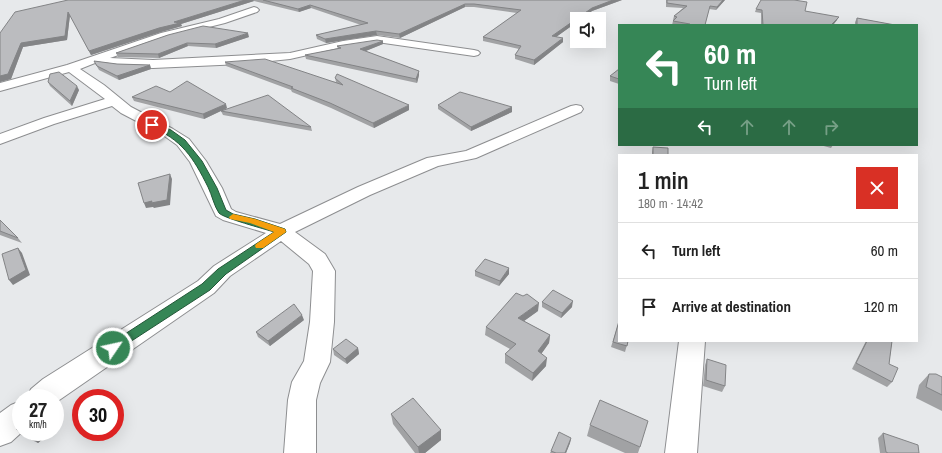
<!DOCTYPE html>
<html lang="en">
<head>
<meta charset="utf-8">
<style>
  :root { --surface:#fff; --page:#f6f6f6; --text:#222; --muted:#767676; --line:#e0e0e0 }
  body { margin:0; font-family:"Archivo Narrow",sans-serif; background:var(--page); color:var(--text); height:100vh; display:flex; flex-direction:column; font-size:15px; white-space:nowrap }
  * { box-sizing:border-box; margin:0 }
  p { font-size:13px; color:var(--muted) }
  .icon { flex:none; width:22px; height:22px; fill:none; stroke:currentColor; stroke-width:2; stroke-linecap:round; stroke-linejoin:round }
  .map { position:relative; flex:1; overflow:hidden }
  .panel { position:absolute; left:618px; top:154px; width:300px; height:188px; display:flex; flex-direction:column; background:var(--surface); border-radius:0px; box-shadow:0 4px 16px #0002 }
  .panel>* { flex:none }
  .guide { position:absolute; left:618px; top:24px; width:300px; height:122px; border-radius:0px; box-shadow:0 4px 16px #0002; background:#368656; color:#fff; overflow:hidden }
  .controls { position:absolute; left:570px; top:12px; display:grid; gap:8px }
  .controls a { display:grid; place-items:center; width:36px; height:36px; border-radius:0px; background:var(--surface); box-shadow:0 4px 16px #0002; font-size:20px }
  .speed { position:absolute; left:12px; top:389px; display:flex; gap:8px; font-size:20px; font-weight:700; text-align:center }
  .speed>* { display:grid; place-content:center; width:52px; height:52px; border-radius:50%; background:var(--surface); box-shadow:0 4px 16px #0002; line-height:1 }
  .speed small { font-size:10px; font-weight:400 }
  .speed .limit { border:6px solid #d22; background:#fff; color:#111 }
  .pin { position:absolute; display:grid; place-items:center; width:34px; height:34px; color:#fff; margin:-17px; border:2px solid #fff; border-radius:50%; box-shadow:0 1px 4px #0007 }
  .me { position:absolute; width:44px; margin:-22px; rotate:56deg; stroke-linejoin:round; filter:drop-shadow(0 0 3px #0008) }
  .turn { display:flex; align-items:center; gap:14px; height:84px; padding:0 20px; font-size:18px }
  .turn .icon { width:52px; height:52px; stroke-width:2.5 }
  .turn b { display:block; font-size:28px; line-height:34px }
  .lanes { display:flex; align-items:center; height:38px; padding:0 20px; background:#0003; justify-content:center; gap:20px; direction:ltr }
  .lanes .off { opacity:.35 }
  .round { display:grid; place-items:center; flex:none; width:42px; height:42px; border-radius:0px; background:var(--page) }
  .summary { display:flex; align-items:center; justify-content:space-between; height:68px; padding:0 20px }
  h1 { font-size:24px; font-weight:600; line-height:30px }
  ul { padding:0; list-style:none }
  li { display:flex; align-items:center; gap:12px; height:56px; padding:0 20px; border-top:1px solid var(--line) }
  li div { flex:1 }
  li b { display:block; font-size:15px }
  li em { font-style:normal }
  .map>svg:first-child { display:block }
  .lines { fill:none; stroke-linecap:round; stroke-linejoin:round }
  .street-casing { stroke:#8d8e90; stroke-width:2 }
  .street { fill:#fff; fill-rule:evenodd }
  .wall { fill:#a1a2a4 }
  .shaded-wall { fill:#838486 }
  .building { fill:#bbbcbf; stroke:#838486 }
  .route { fill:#368656; stroke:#235738 }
  .slow { fill:#f59e0b }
</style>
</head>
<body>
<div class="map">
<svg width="942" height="453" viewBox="0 0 942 453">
  <rect width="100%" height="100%" fill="#e7e9eb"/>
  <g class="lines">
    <defs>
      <path id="street" d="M254 7 257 8 259 10 257 12 225 23 169 37 110 58 153 60 290 53 343 41 377 36 474 50 478 51 480 53 478 55 474 56 377 42 343 47 290 59 242 64 153 68 119 67 95 63 80 69 104 85 131 107 173 129 189 139 206 161 222 188 231 209 236 212 280 224 358 187 427 158 466 151 571 106 576 105 581 106 583 109 581 112 476 158 438 166 370 195 295 232 325 254 335 271 334 322 330 362 320 383 316 400V453H284L288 400 292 382 304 361 310 322 313 271 309 264 281 241 230 276 214 293 55 403V398H27L31 389 43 379 198 281 214 266 266 233 223 220 216 216 190 162 177 145 163 135 121 113 112 106 54 124 0 144V134L44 118 105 99 69 72 0 91V83L67 65 161 33 219 19Z
        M679 341H705L697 453H665Z
        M21 401 22 432 11 442 0 446V413L11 405Z"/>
    </defs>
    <use href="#street" class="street-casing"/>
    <use href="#street" class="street"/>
  </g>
  <path class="wall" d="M68 0H622L592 11 581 19H577V22L556 37 563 42 534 65 515 59V55L519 49 483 41V37L517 13 474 7H465L400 38 377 35 326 43 317 39 316 35 361 25 311 8 299 12 254 1 181 24 182 26 161 32 91 55 70 15 67 40 23 47 11 79 0 82V33Z
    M666 0H725L716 10 709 9 705 25H672L673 21 674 20H673L674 16 683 8 666 7Z
    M756 9 805 11 837 20 833 25H761V13L755 12Z
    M857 18 895 25H855V22Z
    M168 35 249 37 216 48 188 46 159 58 118 57 116 53Z
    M383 44 365 51 419 71V75L417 83 306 59 305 55 338 49 337 46Z
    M94 61 117 64 150 65 151 69 119 80 99 70Z
    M225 62 336 82 335 78 409 110 374 128 331 108 292 92 291 90 226 66Z
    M619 69V84L610 81V76Z
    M48 82 79 90 72 106 50 86Z
    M170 92 227 108 225 110 311 127 312 131 223 115 221 111 204 119 134 101 132 97Z
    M438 105 512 107V112L471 131 438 109Z
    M820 145H833L831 148Z
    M653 147 668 155H652V152Z
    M0 220 18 238 22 243 0 235Z
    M475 271 509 274 499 286 475 276Z
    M542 302 572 307 561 318 542 307Z
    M538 311 524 321 550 335 549 343 541 354 546 366 532 381 505 363V354L510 349 485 335 486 327Z
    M304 320 270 346 258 337 256 332Z
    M619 321 628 341 625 352 611 347Z
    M866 341H892L889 364 892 382 887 387 852 369Z
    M358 348 359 354 347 364 334 355 333 349Z
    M707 359 725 386 722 392 703 386 705 365Z
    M929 374 942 377V411L916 398 919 385Z
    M391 414 441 430V440L425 453H415L393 424Z
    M590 425 640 447 638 453H625L587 436Z
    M16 429 51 432 38 443 21 435Z
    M883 433 919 453H880L878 438Z
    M571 438 570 443 566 453H550L551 451Z"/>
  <path class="shaded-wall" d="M245 0H253L254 1 181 24 182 26 161 32 91 55 89 51 174 22Z
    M613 0H622L592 11 581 19H577V22L552 40V36L592 8Z
    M723 0H725L716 10 717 7Z
    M465 4V7L400 38 399 34Z
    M310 5 311 8 299 12 298 9Z
    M68 12 70 15 67 40 23 47 11 79 0 82V76L21 43Z
    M839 17 837 20 833 25H831Z
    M376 31 377 35 326 43 325 39Z
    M248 33 249 37 216 48 215 44Z
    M563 38V42L534 65V60Z
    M383 41V44L361 53 360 49Z
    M187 43 188 46 159 58 158 54Z
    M150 65 151 69 119 80 117 76Z
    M419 71V75L417 83 416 79Z
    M77 86 79 90 72 106 70 101Z
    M226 104 227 108 204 119 203 114Z
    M409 105V110L374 128 373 123Z
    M512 107V112L471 131V127Z
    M170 174 172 179 170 205 154 208 153 207 146 208 144 203Z
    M18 248 22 253 30 275 13 285 9 280Z
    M509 268V274L499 286 500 281Z
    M573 301 572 307 561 318 562 313Z
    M539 303 538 311 517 326 518 318Z
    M302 315 304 320 270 346 268 341Z
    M550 335 549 343 537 360 538 351Z
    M358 348 359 354 347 364 345 359Z
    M547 358 546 366 532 381 533 373Z
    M55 419 60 424 55 428Z
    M441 430V440L425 453H419L418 447Z
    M39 432H51L38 443 32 438Z
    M571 438 570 443 566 453H565Z"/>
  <path class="building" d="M68 0H245L174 22 180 23 159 28 89 51 68 12 65 36 21 43 8 74 0 76V33L15 12Z
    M263 0H613L592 8 552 36 563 38 534 60 515 55 521 46 483 37 521 10 474 4H465L399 34 376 31 325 39 316 35 368 23 310 5 298 9Z
    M667 0H723L717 7 710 6 705 25H689L690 24 673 21 677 17 674 16 687 6 667 3Z
    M761 0H794L807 2 805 11 839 17 831 25H763L762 10 756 9Z
    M857 18 895 25H857Z
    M203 26 248 33 215 44 187 43 158 54 116 53 168 35Z
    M377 40 383 41 360 49 419 71 416 79 305 55 341 48 337 46Z
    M265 59 343 85 335 78 337 74 409 105 373 123 330 103 291 88 293 87 225 62Z
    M94 61 117 64 150 65 117 76 97 66Z
    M619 69V79L610 76Z
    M59 72 77 86 70 101 48 82 50 74Z
    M187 81 226 104 203 114 132 97 156 86 170 92Z
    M460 92 512 107 471 127 438 105Z
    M268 95 311 127 221 111Z
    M653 147 668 148V155H653Z
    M170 174 167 200 151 203 152 201 144 203 138 183Z
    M0 220 18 238 0 231Z
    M18 248 26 270 9 280 2 254Z
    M485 259 509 268 500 281 475 271Z
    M553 290 573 301 562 313 542 302Z
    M516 293 523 296 527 294 539 303 518 318 550 335 538 351 547 358 533 373 505 354 516 344 486 327Z
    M294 304 302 315 268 341 256 332Z
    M619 321V341H628L627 346 613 342Z
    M346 339 358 348 345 359 333 349Z
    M867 341H892L889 364 898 368 892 382 856 363Z
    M707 359 726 365 725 386 706 380Z
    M929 374H936L942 377V395L926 387Z
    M413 398 441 430 418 447 391 414Z
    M600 400 648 421 640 447 590 425Z
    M21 424V432H39L32 438 16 429Z
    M559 432 571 438 565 453H556L551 451Z
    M883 433 918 445 919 453H888L886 452Z"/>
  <path class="route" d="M150 123H155L171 130 185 140 202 161 217 188 226 210 233 214 255 219 285 229 286 232 226 274 210 290 113 353 108 351 107 348 108 345 202 284 218 269 274 232C265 229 223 218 219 213 214 206 212 195 208 187 193 157 182 140 150 126Z"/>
  <path class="slow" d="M233 214 255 219 285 229 286 232 263 248H256L255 246 256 244 274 232 250 223 230 219 229 217Z"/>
</svg>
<div class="controls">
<a><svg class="icon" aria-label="sound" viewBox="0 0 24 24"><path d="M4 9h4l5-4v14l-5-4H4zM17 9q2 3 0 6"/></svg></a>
</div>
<div class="speed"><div>27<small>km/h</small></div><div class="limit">30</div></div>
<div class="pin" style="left:152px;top:125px;background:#d93025"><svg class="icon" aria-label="arrive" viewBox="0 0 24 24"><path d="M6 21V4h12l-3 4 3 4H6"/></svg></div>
<svg class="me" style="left:113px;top:348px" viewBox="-20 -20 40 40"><circle r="17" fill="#368656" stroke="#fff" stroke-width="3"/><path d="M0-11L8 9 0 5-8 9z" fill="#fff"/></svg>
<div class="guide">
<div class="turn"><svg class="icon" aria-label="left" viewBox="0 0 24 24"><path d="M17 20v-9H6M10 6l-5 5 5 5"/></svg><div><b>60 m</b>Turn left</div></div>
<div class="lanes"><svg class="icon" aria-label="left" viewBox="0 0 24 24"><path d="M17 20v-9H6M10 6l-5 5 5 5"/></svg><svg class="icon off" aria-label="ahead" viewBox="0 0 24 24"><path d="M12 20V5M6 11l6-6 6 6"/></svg><svg class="icon off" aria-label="ahead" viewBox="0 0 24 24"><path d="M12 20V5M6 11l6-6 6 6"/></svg><svg class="icon off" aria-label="right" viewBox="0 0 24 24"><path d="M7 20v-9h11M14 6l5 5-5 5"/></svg></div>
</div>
<section class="panel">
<div class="summary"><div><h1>1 min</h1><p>180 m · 14:42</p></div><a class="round" style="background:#d93025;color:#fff"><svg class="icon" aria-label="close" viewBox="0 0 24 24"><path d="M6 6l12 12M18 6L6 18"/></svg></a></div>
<ul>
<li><svg class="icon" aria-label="left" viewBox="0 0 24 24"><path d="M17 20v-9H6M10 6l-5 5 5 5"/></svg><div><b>Turn left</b></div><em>60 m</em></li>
<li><svg class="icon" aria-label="arrive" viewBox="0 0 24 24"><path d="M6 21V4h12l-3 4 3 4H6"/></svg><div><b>Arrive at destination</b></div><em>120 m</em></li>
</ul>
</section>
</div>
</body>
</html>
